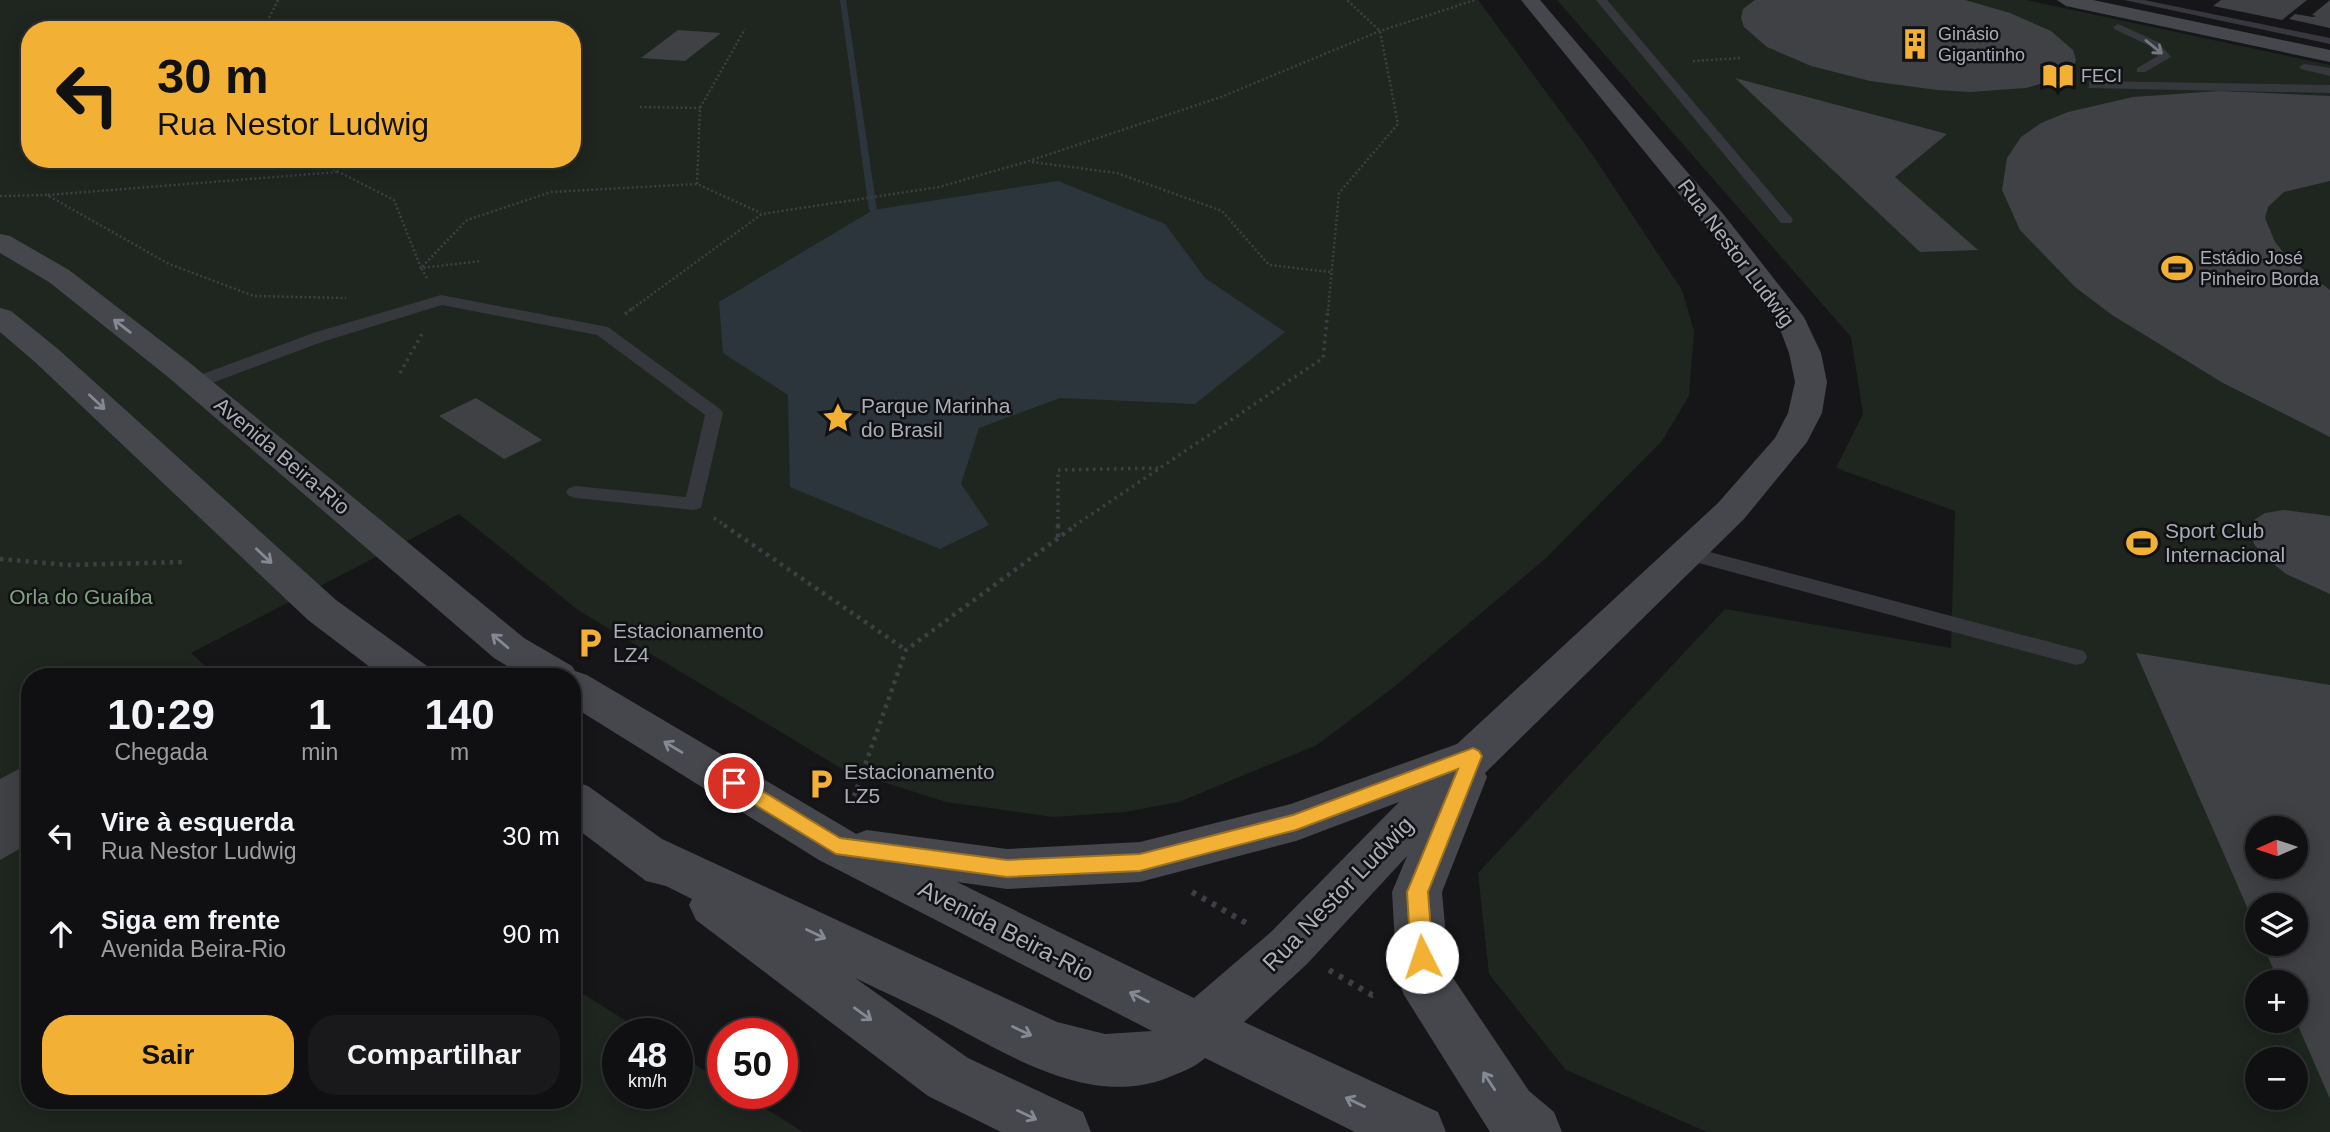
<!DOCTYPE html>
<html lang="pt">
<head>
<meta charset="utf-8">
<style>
  :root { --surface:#101012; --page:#19191b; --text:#f1f3f6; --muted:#9c9d9f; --line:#303032; --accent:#f2b134 }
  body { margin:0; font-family:Arial,sans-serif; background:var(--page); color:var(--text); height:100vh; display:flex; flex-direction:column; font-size:26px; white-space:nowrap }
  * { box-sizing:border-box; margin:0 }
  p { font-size:23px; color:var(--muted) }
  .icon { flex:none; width:38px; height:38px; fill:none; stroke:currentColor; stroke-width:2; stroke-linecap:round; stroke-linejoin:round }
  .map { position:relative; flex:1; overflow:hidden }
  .details { position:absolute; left:21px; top:668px; width:560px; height:441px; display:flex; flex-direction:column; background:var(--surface); border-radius:28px; box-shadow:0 4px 18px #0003,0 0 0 2px var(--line) }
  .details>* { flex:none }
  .guide { position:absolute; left:21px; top:21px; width:560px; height:147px; border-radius:28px; box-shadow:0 4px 18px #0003,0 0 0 2px var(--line); background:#f2b134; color:#111; overflow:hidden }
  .needle { width:46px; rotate:267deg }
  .fabs { position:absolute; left:2245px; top:816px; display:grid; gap:14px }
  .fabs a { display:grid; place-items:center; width:63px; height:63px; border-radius:50%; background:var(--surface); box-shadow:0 4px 18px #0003,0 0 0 2px var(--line); font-size:35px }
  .speed { position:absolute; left:602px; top:1018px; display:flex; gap:14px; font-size:35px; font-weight:700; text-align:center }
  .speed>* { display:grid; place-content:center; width:91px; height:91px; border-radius:50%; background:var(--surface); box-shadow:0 4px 18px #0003,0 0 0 2px var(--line); line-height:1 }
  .speed small { font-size:18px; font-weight:400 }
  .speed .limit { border:10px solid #d22; background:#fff; color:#111 }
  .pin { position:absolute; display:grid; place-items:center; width:60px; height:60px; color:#fff; margin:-30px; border:4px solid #fff; border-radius:50%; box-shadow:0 2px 7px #0007 }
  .me { position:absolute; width:77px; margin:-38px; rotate:356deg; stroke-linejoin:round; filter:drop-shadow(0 0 5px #0008) }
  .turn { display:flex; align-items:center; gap:24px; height:147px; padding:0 21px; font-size:32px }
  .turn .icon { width:91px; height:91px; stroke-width:2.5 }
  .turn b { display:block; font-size:49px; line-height:60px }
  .eta { display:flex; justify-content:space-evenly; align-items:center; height:119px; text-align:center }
  .eta b { font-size:42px; font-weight:700; line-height:49px }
  .button { display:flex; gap:14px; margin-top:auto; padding:14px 21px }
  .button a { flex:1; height:80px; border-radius:28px; background:var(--accent); color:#111; font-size:28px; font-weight:700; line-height:80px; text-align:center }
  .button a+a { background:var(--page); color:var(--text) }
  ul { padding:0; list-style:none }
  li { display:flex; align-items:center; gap:21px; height:98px; padding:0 21px }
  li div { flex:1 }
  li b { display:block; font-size:26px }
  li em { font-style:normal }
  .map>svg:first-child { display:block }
  .green { fill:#1e261f; fill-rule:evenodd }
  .water { fill:#2c353c }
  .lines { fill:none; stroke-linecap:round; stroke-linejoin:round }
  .stream { fill:#2c353c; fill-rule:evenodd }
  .building { fill:#404145; fill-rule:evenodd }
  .path-far3 { stroke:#3d3f44; stroke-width:2.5; stroke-dasharray:2 2.5; stroke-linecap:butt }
  .path-far2 { stroke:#3d3f44; stroke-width:3.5; stroke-dasharray:2.5 4.5; stroke-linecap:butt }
  .path-far1 { stroke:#3d3f44; stroke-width:4.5; stroke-dasharray:3.5 5; stroke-linecap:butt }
  .path { stroke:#3d3f44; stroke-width:6; stroke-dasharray:4.5 7; stroke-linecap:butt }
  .lane { fill:#37383d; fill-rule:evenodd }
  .secondary { fill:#45474d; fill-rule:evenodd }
  .oneway { stroke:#757881 }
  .oneway2 { stroke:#858993 }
  .route { fill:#f2b134; stroke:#9d7322; stroke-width:2 }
  .labels { text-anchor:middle; stroke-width:5; stroke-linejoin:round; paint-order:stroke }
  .far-poi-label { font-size:18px; fill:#a8adb8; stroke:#111113; text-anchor:start }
  .street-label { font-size:21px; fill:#a8adb8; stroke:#111113 }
  .poi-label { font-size:21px; fill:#a8adb8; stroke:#111113; text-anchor:start }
  .park-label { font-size:21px; fill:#7fa381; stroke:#111113 }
  .near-street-label { font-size:24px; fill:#a8adb8; stroke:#111113 }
</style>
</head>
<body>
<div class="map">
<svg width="2330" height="1132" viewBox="0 0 2330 1132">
  <rect width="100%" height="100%" fill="#161618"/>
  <path class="green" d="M0 0H1478L1592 154 1682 290 1694 331 1689 396 1662 441 1545 559 1394 687 1317 745 1179 802 1124 812 1053 817 946 802 842 769 578 610 459 514 191 653 217 677H30V1101H572V987L647 1034H618V1094H677V1053L723 1082V1094H742L803 1132H0ZM30 30H572V159H30Z
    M1557 0H2026L2330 65V1132H1707L1566 1070 1489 974 1478 873 1725 609 1951 648 1955 511 1836 468 1863 414 1851 337ZM2258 828H2296V866H2258ZM2258 905H2296V943H2258ZM2258 982H2296V1020H2258ZM2258 1059H2296V1097H2258Z"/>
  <path class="water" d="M1058 181 1165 224 1205 278 1285 332 1195 404 1060 398 979 428 961 484 989 525 940 549 790 487 788 395 723 353 719 302 873 210Z"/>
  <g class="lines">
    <path class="stream" d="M840 0H846L877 210 873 213 869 210Z"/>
  </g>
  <path class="building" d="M1755 0H1965L2010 13 2051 31 2073 50 2076 60 2073 69 2064 77 2026 88 1970 92 1937 90 1870 81 1811 66 1767 47 1744 27 1741 18 1743 9Z
    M2221 0H2307L2282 20 2213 6Z
    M2330 0V28L2289 19 2295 14 2313 17 2316 16 2312 15Z
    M678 30 721 33 685 61 641 58Z
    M1735 78 1947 134 1895 177 1978 250 1920 252Z
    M2219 91 2330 96V181L2284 192 2268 207 2265 218 2275 242 2288 258 2330 290V437L2223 383 2112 315 2075 287 2020 230 2002 190 2007 158 2021 137 2041 123 2068 112 2133 97Z
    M476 398 542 440 504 459 439 416Z
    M2284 510 2330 516V594L2286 574 2267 559 2254 544 2250 531 2254 520 2265 513Z
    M2136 653 2330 685V1099L2296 1021V982H2279L2262 943H2296V905H2258V932ZM2258 828H2296V866H2258Z
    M30 763V843L0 860V779Z"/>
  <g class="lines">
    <path class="path-far3" d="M263 30 278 0
      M1693 61 1741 58
      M640 107 700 108
      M313 159 394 200 421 268 481 261
      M1032 162 1117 173 1222 211 1269 265 1331 272
      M697 184 700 108 745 29
      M48 195 338 172
      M0 196 47 195 169 264 254 296 346 298
      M427 278 421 268 467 220 551 192 697 184 761 213
      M629 311 762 214 939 187 1029 161 1221 97 1380 31 1475 0
      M1328 311 1339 193 1398 124 1380 31 1347 0"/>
    <path class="path-far2" d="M625 314 632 309
      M400 373 422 334
      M714 518 726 526
      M1058 526V470L1158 468
      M1074 526 1323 358 1328 309"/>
    <path class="path-far1" d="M724 525 906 650
      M1058 525V537
      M0 559 69 565 185 562
      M854 796 906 650 1076 525"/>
    <path class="path" d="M851 805 855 794
      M1192 892 1248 924
      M1329 970 1372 995 1379 993"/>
    <path class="lane" d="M1596 0H1607L1791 217 1793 220 1791 223H1781Z
      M2124 0H2144L2330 38V44Z
      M2118 24 2158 42 2171 57 2145 72H2137V68L2158 56 2150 46 2114 29 2113 27Z
      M2305 64 2330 68V76L2301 69 2299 67Z
      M2093 81 2330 85V93L2089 88V82Z
      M441 295 608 327 720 409 723 413 701 508 694 510 576 498 569 496 566 492 569 488 576 486 686 497 705 415 597 335 442 305 325 341 201 387 195 388 186 383 189 379 313 333Z
      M1687 546 2076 649 2084 651 2087 657 2084 663 2076 665 1680 558 1677 553 1680 548Z"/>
    <path class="secondary" d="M1521 0H1540L1724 215 1804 317 1821 353 1827 382 1822 413 1807 442 1744 519 1485 773 1487 777 1442 892 1449 972 1529 1091 1554 1112 1562 1132H1490L1404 995 1397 978 1392 892 1407 856 1307 964 1244 1022 1438 1112 1446 1132H1355L1205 1058C1194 1068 1181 1072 1167 1078 1090 1108 1009 1055 942 1020 913 1005 884 992 855 978L968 1058 1083 1112 1091 1132H1001L928 1096 696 920 689 905 692 899 666 886 646 881 572 825V781L588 786 662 839 1057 1022 1105 1034 1152 1031 819 860 572 706V677H525L494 658 168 377 49 282 0 253V234L10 236 69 270 190 363 524 638 572 666 575 671 587 675 853 832 856 834 867 830 1007 849 1140 842 1291 804 1457 744 1718 503 1775 438 1788 413 1795 382 1789 353 1778 324 1706 227ZM1399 802 1271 932 1194 998 957 882 1007 889 1140 882 1296 841Z
      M2057 0H2093L2330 50V62L2066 6Z
      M0 308 11 311 58 349 336 600 427 666 433 677H383L308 620 36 363 0 332Z"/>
  </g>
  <defs><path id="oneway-shaft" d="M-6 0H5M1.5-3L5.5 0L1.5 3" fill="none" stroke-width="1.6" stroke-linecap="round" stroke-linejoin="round" transform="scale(1.75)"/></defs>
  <use class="oneway" href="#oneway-shaft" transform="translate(2154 47) rotate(39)"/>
  <g class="oneway2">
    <use href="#oneway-shaft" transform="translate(122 326) rotate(-142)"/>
    <use href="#oneway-shaft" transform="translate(97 402) rotate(43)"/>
    <use href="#oneway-shaft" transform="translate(264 556) rotate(43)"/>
    <use href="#oneway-shaft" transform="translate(500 641) rotate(-140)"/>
    <use href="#oneway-shaft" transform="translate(673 747) rotate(-149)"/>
    <use href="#oneway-shaft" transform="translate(816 934) rotate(25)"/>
    <use href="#oneway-shaft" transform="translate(1139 997) rotate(-153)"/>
    <use href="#oneway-shaft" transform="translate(863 1014) rotate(36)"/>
    <use href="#oneway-shaft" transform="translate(1022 1031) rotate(25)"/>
    <use href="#oneway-shaft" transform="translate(1489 1081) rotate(-123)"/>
    <use href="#oneway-shaft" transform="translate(1355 1102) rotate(-154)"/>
    <use href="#oneway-shaft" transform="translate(1027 1115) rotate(26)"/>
  </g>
  <path class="route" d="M1473 748 1479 751 1482 756 1428 892 1433 957 1429 963 1422 966 1414 963 1411 957 1407 892 1458 769 1296 830 1140 871 1007 877 836 854 727 788 724 783 727 778 734 776 741 778 840 838 1007 860 1140 854 1293 815Z"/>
  <defs>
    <symbol id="building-bare" viewBox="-9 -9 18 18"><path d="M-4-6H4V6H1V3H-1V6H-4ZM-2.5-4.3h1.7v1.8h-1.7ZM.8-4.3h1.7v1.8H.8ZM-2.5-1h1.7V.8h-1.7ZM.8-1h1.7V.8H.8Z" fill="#f2b134" stroke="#111113" stroke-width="2.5" paint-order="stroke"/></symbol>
    <symbol id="library-bare" viewBox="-9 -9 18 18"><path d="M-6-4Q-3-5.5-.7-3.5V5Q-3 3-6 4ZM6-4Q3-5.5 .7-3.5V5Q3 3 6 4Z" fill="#f2b134" stroke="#111113" stroke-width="2.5" paint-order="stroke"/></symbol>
    <symbol id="stadium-bare" viewBox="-9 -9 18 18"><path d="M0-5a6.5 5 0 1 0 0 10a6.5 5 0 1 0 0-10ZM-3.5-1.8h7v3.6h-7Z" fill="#f2b134" stroke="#111113" stroke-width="2.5" paint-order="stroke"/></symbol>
    <symbol id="sight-bare" viewBox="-9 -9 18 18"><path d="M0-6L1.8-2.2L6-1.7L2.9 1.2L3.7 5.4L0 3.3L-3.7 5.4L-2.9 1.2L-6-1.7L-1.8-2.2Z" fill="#f2b134" stroke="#111113" stroke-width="2.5" paint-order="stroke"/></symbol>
    <symbol id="parking-bare" viewBox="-9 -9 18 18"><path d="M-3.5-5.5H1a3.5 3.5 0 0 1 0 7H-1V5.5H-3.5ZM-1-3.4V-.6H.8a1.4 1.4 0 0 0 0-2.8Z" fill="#f2b134" stroke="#111113" stroke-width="2.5" paint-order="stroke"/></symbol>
  </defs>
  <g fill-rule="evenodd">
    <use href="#building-bare" x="1893" y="22" width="44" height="44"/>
    <use href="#library-bare" x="2036" y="54" width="44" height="44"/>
    <use href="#stadium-bare" x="2155" y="246" width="44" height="44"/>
    <use href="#sight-bare" x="816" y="396" width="44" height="44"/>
    <use href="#stadium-bare" x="2120" y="521" width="44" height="44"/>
    <use href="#parking-bare" x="568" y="621" width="44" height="44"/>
    <use href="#parking-bare" x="799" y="762" width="44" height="44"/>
  </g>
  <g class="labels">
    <g class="far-poi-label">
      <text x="1938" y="40">Ginásio<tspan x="1938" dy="21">Gigantinho</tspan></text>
      <text x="2081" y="82">FECI</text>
      <text x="2200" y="264">Estádio José<tspan x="2200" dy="21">Pinheiro Borda</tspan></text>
    </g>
    <g class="street-label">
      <text transform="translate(1736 253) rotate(53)" y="7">Rua Nestor Ludwig</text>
      <text transform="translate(282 456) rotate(40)" y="7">Avenida Beira-Rio</text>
    </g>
    <g class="poi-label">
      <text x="861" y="413">Parque Marinha<tspan x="861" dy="24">do Brasil</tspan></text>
      <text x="2165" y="538">Sport Club<tspan x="2165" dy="24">Internacional</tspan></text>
      <text x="613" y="638">Estacionamento<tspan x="613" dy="24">LZ4</tspan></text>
      <text x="844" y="779">Estacionamento<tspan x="844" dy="24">LZ5</tspan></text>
    </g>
    <g class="park-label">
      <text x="81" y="604">Orla do Guaíba</text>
    </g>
    <g class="near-street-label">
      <text transform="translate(1338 894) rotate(-46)" y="8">Rua Nestor Ludwig</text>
      <text transform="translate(1006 931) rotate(27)" y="8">Avenida Beira-Rio</text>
    </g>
  </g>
</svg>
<div class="fabs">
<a><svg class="needle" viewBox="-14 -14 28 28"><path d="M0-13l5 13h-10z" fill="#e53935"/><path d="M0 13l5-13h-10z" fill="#9c9d9f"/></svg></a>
<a><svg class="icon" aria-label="layers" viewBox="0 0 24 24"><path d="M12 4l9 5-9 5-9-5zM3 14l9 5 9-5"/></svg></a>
<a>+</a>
<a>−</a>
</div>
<div class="speed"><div>48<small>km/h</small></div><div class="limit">50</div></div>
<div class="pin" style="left:734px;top:783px;background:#d93025"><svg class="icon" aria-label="arrive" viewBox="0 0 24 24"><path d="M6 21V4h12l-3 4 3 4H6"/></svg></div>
<svg class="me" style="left:1422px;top:957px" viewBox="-20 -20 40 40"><circle r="19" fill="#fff"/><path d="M0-13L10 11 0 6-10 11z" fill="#f2b134"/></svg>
<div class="guide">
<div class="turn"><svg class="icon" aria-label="left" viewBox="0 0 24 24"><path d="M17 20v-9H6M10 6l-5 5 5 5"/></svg><div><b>30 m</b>Rua Nestor Ludwig</div></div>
</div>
<section class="details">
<div class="eta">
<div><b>10:29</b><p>Chegada</p></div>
<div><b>1</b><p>min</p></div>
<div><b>140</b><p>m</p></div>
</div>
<ul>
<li><svg class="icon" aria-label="left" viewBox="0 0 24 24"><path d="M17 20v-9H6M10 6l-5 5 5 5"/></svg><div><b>Vire à esquerda</b><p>Rua Nestor Ludwig</p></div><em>30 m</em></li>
<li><svg class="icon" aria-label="ahead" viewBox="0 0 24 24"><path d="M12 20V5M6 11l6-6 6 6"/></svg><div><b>Siga em frente</b><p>Avenida Beira-Rio</p></div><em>90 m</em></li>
</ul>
<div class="button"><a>Sair</a><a>Compartilhar</a></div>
</section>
</div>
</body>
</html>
